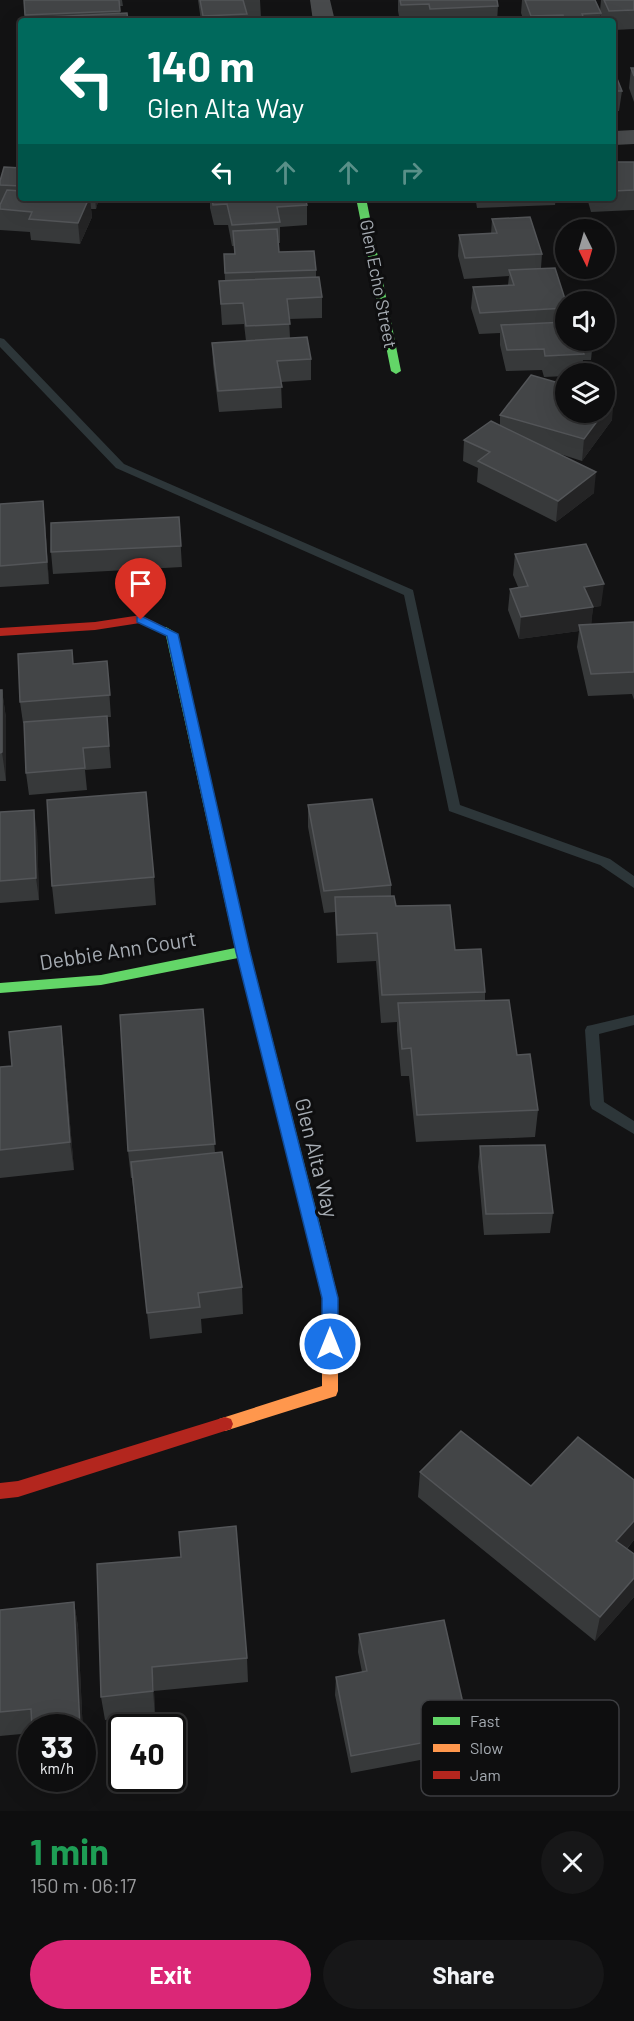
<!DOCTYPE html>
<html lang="en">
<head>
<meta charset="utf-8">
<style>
  :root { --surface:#0e0e0f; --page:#171718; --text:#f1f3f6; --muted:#9b9c9e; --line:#2e2e2f; --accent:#db2777 }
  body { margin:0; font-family:Barlow,sans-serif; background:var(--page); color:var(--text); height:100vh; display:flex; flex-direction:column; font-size:22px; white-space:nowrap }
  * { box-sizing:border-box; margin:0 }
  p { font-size:20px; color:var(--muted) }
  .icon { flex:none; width:33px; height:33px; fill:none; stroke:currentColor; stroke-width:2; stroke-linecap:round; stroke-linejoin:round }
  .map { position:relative; height:1811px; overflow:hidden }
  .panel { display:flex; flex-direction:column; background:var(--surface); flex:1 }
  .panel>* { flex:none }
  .banner { position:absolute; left:18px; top:18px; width:598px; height:183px; border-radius:6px; box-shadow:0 6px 24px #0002,0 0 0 2px var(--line); background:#00695c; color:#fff; overflow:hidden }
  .needle { width:39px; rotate:175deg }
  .tools { position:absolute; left:555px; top:219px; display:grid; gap:12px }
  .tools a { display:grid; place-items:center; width:60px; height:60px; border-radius:50%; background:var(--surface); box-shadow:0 6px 24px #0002,0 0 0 2px var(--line); font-size:30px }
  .speed { position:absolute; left:18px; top:1714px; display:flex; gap:12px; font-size:30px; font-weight:700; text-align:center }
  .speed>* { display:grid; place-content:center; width:78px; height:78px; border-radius:50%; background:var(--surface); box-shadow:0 6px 24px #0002,0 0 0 2px var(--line); line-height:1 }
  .speed small { font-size:15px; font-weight:400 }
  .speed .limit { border:3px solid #111; border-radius:9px; background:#fff; color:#111 }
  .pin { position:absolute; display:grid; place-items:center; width:51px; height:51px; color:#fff; margin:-62px -26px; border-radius:50% 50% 50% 0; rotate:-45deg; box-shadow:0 0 6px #0007 }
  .pin .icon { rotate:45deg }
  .me { position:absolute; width:66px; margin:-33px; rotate:0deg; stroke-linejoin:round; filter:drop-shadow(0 0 4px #0008) }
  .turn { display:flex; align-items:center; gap:21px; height:126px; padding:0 30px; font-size:27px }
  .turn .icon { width:78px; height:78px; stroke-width:2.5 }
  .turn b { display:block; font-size:42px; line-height:51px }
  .lanes { display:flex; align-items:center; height:57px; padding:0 30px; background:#0003; justify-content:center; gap:30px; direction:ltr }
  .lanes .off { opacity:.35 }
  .round { display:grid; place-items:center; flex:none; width:63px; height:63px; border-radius:32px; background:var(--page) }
  .headline { display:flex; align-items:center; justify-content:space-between; height:102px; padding:0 30px }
  h1 { font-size:36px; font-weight:700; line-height:45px; color:#1e9e55 }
  .action { display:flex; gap:12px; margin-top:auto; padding:12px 30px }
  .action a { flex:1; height:69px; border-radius:36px; background:var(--accent); color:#fff; font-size:24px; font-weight:700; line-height:69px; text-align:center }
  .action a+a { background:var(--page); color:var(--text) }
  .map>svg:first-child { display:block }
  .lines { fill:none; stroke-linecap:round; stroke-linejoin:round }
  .stream { fill:#2d3639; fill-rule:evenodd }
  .street { fill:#484a4c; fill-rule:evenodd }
  .fast { fill:#63d668; fill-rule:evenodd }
  .slow { fill:#ff974d; fill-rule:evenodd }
  .jam { fill:#b3261e; fill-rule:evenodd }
  .wall { fill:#37393a }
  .shaded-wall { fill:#242425 }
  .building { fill:#434547; stroke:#535558; stroke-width:1.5 }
  .route { fill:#1a73e8; stroke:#114b97; stroke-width:1.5 }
  .labels { text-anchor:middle; stroke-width:6; stroke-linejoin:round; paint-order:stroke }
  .far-street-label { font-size:18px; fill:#a6acb3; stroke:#0e0e0f }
  .street-label { font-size:21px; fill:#a6acb3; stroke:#0e0e0f }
  .key { fill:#0e0e0f; stroke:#3c3d40; stroke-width:1.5 }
  .key-label { font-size:16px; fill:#a6acb3 }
</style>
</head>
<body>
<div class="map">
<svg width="634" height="1811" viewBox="0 0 634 1811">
  <rect width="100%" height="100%" fill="#131314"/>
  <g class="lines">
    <path class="stream" d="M0 338 4 339 124 464 413 590 460 805 610 859 634 876V888L600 865 449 811 404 595 116 468 0 347Z
      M634 1015V1025L599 1034 604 1102 634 1121V1134L592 1109 590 1105 585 1030 587 1026 592 1025Z"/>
    <path class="street" d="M310 0H330L335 21H313Z
      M634 130V144L614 145V131Z"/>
    <path class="fast" d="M356 198H366L401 371 396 374 391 371Z
      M166 627 178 634 250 952 324 1241 321 1246 316 1247 311 1246 308 1241 238 958 101 985 0 993V983L101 975 235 948 166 636 160 631Z"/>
    <path class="slow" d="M316 1235 321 1236 324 1241 338 1298V1391L336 1396 225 1431 219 1429 217 1424 219 1419 322 1386V1298L308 1241 311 1236Z"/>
    <path class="jam" d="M141 615 172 631 166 635 140 623 95 630 0 636V628L95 622Z
      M225 1417 231 1419 233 1424 231 1429 18 1497 0 1499V1483L18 1481Z"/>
  </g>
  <path class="wall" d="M24 0H122L123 6H119L120 13 128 21H25Z
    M198 0H260L261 18 247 19V21H201Z
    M398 0H497L498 6 497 21H400L398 11Z
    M522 0H595L600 11 601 0H634V29L614 30V21H603L600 15V21H524L521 13Z
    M631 68H634V102L629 88Z
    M614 71 622 91 619 111H614Z
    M614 162H634V210L591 212 587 198H614Z
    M21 168V198H99L96 209H91L92 217 80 244 31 240 30 232 0 230V181Z
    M210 198H305L307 205V225L280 227V243H278L279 252 316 270V277L322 297V318L289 319 290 338 311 359V380L281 382 282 408 219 412 213 364 212 343 246 341 244 324 222 325 219 281H225L224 254H234V246H232L228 225H214L210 208Z
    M443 198H556L555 205 477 208 476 202 444 203Z
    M492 219 542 254 541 268 566 302V340H593L591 360H583L582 374H566V376L544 377 542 370 506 371 500 345V333L479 334 471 308 473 287 508 285 509 276 464 279 458 256 459 235 491 234Z
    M500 415 612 420 582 461 560 454 594 493 556 522 477 482 478 468 463 461 464 440 500 425Z
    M0 504 45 522 49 584 0 587Z
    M179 517 182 567 53 574 51 552Z
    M515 554 601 606 593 607 591 624 634 622V700L632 694 588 696 577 647 579 631 519 639 508 610 510 589 518 587 513 575Z
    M107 661 111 717H107L111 768 85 770 87 790 29 795 26 773 24 723H23L20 702 73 664Z
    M0 690H2L6 718V781H0Z
    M308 805 391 885V896L396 906 455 950 485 992V1000L517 1055 538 1110 535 1137 416 1142 409 1076H401L397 1031V1022L381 1023 376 961 337 963 335 912 324 913 308 827Z
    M0 812 37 831 39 900 0 903Z
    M154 877 156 905 55 914 52 886Z
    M203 1009 215 1153 242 1287 243 1314 201 1319 202 1333 150 1339 132 1178H131L128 1151Z
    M61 1026 64 1054 74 1170 0 1178V1067L12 1066Z
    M480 1146 553 1213 550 1233 484 1235 478 1167Z
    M420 1472 531 1486 634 1480V1540L627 1549 634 1554V1597L595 1641 418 1497Z
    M97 1564 247 1658 248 1682 154 1691 155 1715 105 1720 101 1697Z
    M74 1602 78 1627 84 1756H82V1728H32V1733L0 1736V1610Z
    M359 1634 470 1734 468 1751 351 1773 335 1695 336 1677 362 1672 358 1652Z"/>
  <path class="shaded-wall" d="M89 198H90L92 217 80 244 78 223Z
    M95 198H99L96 209Z
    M614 398 612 420 582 461 584 439Z
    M596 472 594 493 556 522 558 501Z
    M43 501 45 522 49 584 47 562Z
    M604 584 601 606 582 608 584 587Z
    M593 607 591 629 579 625V631L519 639 521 617Z
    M2 690 6 718V781L2 752Z
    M34 810 37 831 39 900 36 878Z
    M61 1026 64 1054 74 1170 70 1142Z
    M634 1521V1540L611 1566 616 1541Z
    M634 1578V1597L595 1641 600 1617Z
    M74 1602 78 1627 84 1756 82 1746V1728H80Z
    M152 1667 154 1691 155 1715 153 1691Z"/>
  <path class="building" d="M24 0H119L120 11 25 15Z
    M200 0H243L247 14 203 16Z
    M400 0H497L498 6 430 9 429 4 401 5Z
    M525 0H595L601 13 582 14 585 21H565L563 15 531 16Z
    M604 0H634V10L609 11Z
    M127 13 128 21H28V18Z
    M631 68H634V76Z
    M614 71 622 91H614Z
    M614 162H634V190L614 191Z
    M4 167 21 168V186L0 185V181Z
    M7 190 21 191V198H89L78 223 29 219 32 212 0 209V205Z
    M212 198H305L307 205 277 207 280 222 232 225 227 204 213 205Z
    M530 217 542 254 465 258 459 235 497 233 492 219Z
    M277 229 279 252 314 251 316 270 225 273 224 254H235L233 231Z
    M555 268 566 302V308L480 313 473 287 514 285 509 270Z
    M319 277 322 297 287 299 290 324 246 326 243 303 221 304 219 281Z
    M566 322V340H580L584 354 545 356 544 349 507 350 501 325Z
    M307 337 311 359 277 361 282 387 218 391 212 343Z
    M531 375 566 385V412H604L584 439 500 415Z
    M604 396 614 398 604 411Z
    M491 421 596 472 558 501 478 461 490 452 464 440Z
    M43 501 47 562 0 566V504Z
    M179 517 181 546 51 552V523Z
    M586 544 604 584 584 587 593 607 521 617 510 589 528 586 515 554Z
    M634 622V672L591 674 579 625Z
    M72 650 73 664 107 661 110 695 20 702 18 654Z
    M0 690H2V752L0 753Z
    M107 716 109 746 83 748 85 768 26 773 24 722Z
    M146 792 154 877 52 886 47 800Z
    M372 799 391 885 324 891 308 805Z
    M34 810 36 878 0 881V812Z
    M394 896 396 906 450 905 455 950 481 949 485 992 382 995 377 933 337 935 335 897Z
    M509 1000 517 1055 530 1054 538 1110 417 1115 411 1048 402 1049 398 1003Z
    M203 1009 215 1144 128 1151 120 1015Z
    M61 1026 70 1142 0 1150V1067L12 1066 9 1032Z
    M545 1145 553 1213 486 1214 480 1146Z
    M222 1152 242 1287 198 1293 200 1307 147 1313 131 1162Z
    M461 1431 531 1486 578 1437 634 1480V1521L616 1541 634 1554V1578L600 1617 420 1472Z
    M236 1526 247 1658 152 1667 153 1691 101 1697 97 1564 181 1557 179 1532Z
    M74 1602 80 1728H32L31 1709 0 1712V1610Z
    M444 1620 470 1734 351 1756 336 1677 367 1671 359 1634Z"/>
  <path class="route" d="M141 616 178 634 250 952 338 1298V1344L336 1349H324L322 1344V1298L236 952 167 636 137 622V617Z"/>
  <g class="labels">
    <g class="far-street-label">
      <text transform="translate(378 284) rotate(79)" y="6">Glen Echo Street</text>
    </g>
    <g class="street-label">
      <text transform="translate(118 951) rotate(-9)" y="7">Debbie Ann Court</text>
      <text transform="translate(316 1158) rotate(76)" y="7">Glen Alta Way</text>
    </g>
  </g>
  <rect x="421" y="1700" width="198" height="96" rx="9" class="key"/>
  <rect x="433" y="1717" width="27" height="8" fill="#63d668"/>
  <rect x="433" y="1744" width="27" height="8" fill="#ff974d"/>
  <rect x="433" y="1771" width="27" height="8" fill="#b3261e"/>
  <g class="key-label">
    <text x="470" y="1727">Fast</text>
    <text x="470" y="1754">Slow</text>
    <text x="470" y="1781">Jam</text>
  </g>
</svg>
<div class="tools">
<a><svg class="needle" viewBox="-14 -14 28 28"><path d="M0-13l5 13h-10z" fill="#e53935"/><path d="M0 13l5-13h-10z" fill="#9b9c9e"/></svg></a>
<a><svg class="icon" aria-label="sound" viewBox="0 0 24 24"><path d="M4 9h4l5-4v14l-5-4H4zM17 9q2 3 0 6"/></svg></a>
<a><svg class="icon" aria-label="layers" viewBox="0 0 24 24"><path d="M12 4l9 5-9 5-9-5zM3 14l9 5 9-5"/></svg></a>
</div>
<div class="speed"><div>33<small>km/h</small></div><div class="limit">40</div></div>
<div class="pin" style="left:141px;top:620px;background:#d93025"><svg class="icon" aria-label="arrive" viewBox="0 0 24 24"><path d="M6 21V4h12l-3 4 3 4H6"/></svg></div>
<svg class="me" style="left:330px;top:1344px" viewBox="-20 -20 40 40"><circle r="17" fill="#1a73e8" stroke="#fff" stroke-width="3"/><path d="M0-11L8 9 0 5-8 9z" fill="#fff"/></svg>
<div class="banner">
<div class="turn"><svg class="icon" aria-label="left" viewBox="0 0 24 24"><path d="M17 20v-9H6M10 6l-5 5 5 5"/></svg><div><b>140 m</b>Glen Alta Way</div></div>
<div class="lanes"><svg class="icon" aria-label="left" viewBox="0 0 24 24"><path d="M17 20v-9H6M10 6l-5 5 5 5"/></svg><svg class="icon off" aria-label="ahead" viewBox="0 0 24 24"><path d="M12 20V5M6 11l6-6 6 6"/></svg><svg class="icon off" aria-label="ahead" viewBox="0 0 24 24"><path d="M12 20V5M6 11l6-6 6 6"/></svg><svg class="icon off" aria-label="right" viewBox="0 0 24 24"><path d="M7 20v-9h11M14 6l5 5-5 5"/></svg></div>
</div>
</div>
<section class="panel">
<div class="headline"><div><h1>1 min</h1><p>150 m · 06:17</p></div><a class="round"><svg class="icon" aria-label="close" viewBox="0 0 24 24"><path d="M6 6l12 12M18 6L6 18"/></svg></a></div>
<div class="action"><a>Exit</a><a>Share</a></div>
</section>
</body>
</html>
